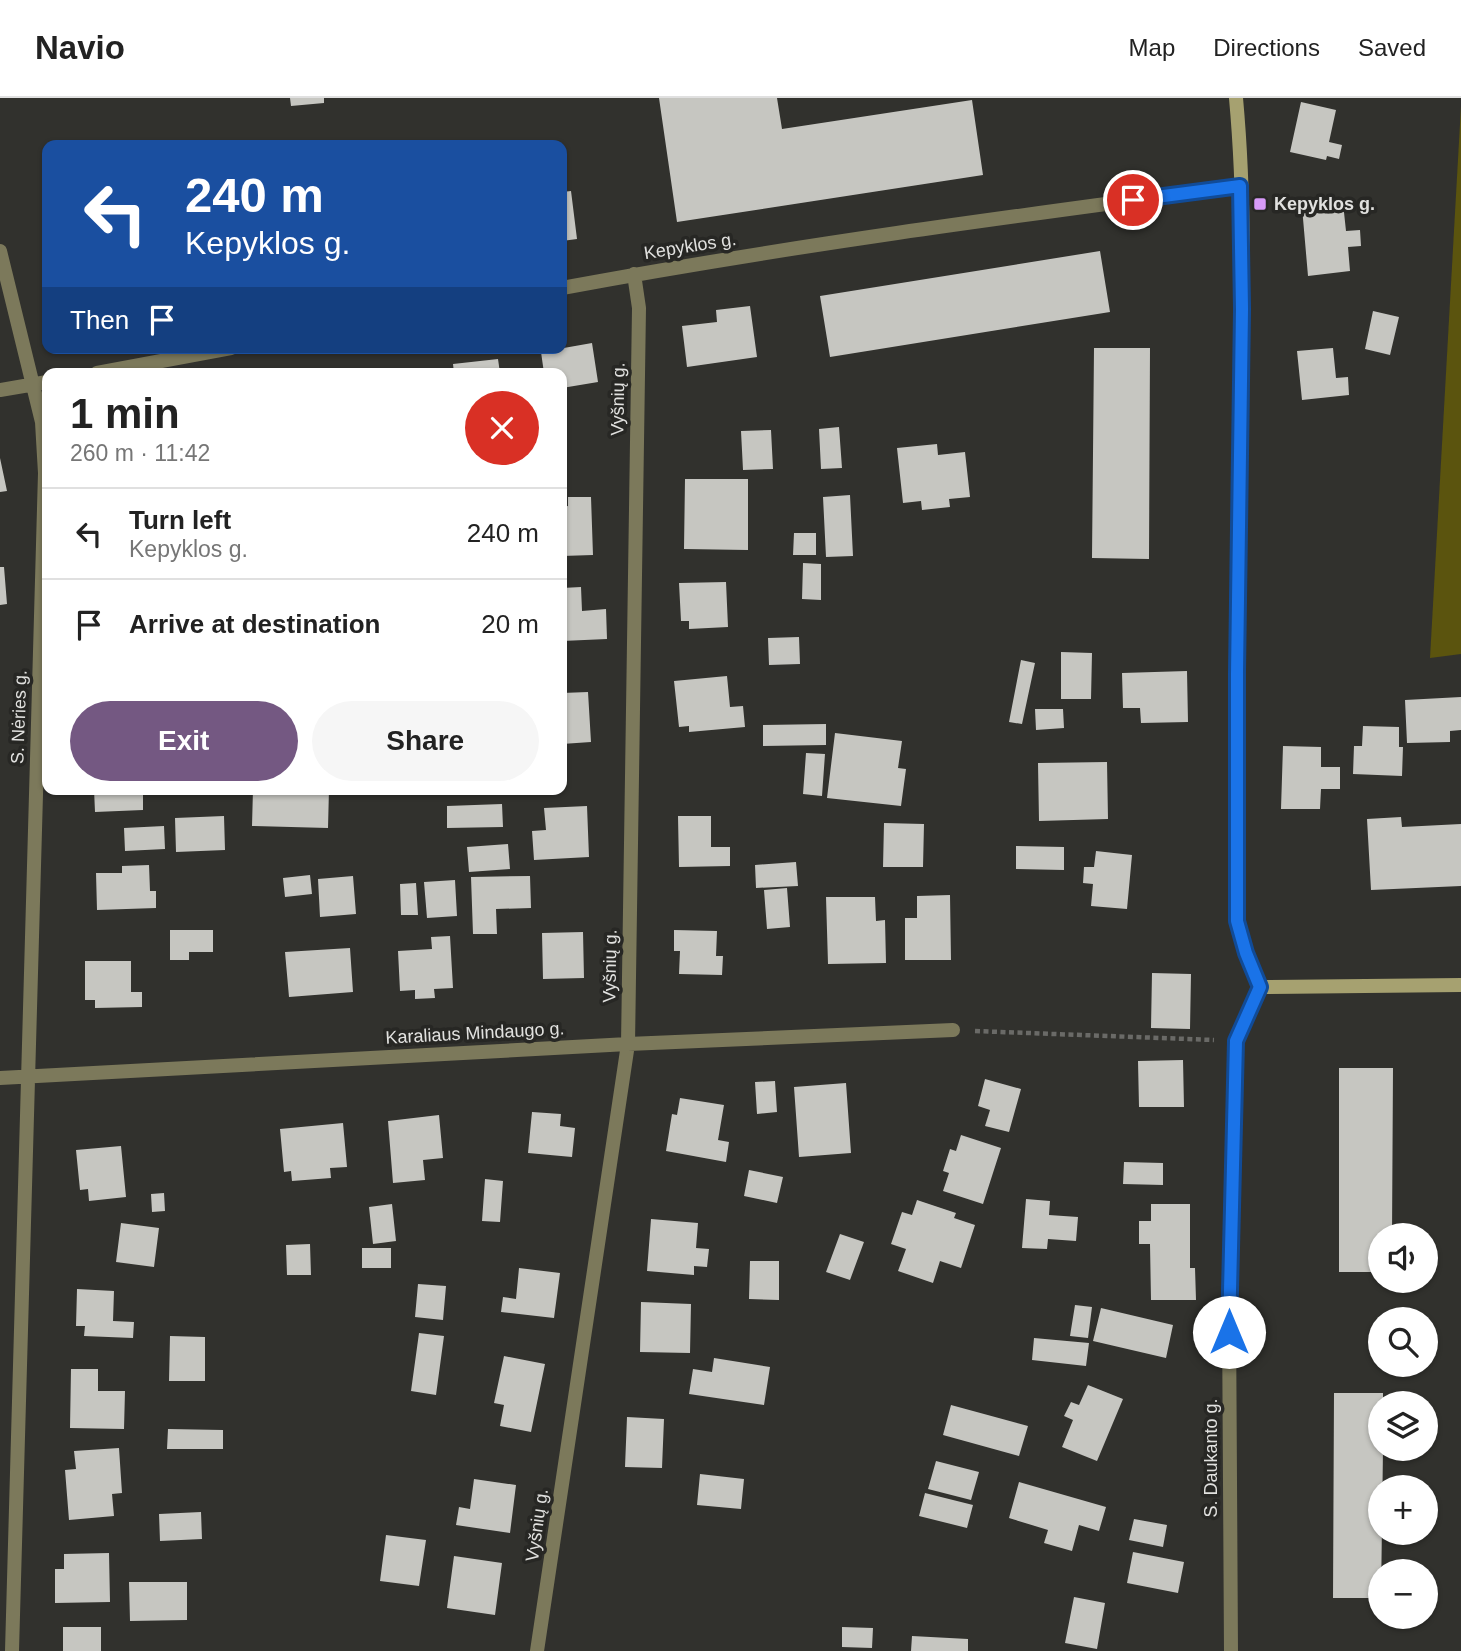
<!DOCTYPE html>
<html lang="en">
<head>
<meta charset="utf-8">
<style>
  :root { --surface:#fff; --page:#f6f6f6; --text:#222; --muted:#767676; --line:#e0e0e0; --accent:#745882 }
  body { margin:0; font-family:Helvetica,sans-serif; background:var(--page); color:var(--text); height:100vh; display:flex; flex-direction:column; font-size:26px; white-space:nowrap }
  * { box-sizing:border-box; margin:0 }
  p { font-size:23px; color:var(--muted) }
  .icon { flex:none; width:38px; height:38px; fill:none; stroke:currentColor; stroke-width:2; stroke-linecap:round; stroke-linejoin:round }
  .map { position:relative; flex:1; overflow:hidden }
  .panel { position:absolute; left:42px; top:270px; width:525px; height:427px; display:flex; flex-direction:column; background:var(--surface); border-radius:14px; box-shadow:0 2px 5px #0004 }
  .panel>* { flex:none }
  .guide { position:absolute; left:42px; top:42px; width:525px; height:214px; border-radius:14px; box-shadow:0 2px 5px #0004; background:#1a4fa0; color:#fff; overflow:hidden }
  .tools { position:absolute; left:1368px; top:1125px; display:grid; gap:14px }
  .tools a { display:grid; place-items:center; width:70px; height:70px; border-radius:50%; background:var(--surface); box-shadow:0 2px 5px #0004; font-size:35px }
  .pin { position:absolute; display:grid; place-items:center; width:60px; height:60px; color:#fff; margin:-30px; border:4px solid #fff; border-radius:50%; box-shadow:0 2px 7px #0007 }
  .me { position:absolute; width:77px; margin:-38px; rotate:0deg; stroke-linejoin:round; filter:drop-shadow(0 0 5px #0008) }
  .turn { display:flex; align-items:center; gap:24px; height:147px; padding:0 28px; font-size:32px }
  .turn .icon { width:91px; height:91px; stroke-width:2.5 }
  .turn b { display:block; font-size:49px; line-height:60px }
  .then { display:flex; align-items:center; height:66px; padding:0 28px; background:#0003; gap:14px; font-size:26px }
  .round { display:grid; place-items:center; flex:none; width:74px; height:74px; border-radius:37px; background:var(--page) }
  .overview { display:flex; align-items:center; justify-content:space-between; height:119px; padding:0 28px }
  h1 { font-size:42px; font-weight:800; line-height:52px }
  .cta { display:flex; gap:14px; margin-top:auto; padding:14px 28px }
  .cta a { flex:1; height:80px; border-radius:42px; background:var(--accent); color:#fff; font-size:28px; font-weight:800; line-height:80px; text-align:center }
  .cta a+a { background:var(--page); color:var(--text) }
  ul { padding:0; list-style:none }
  li { display:flex; align-items:center; gap:21px; height:91px; padding:0 28px; border-top:2px solid var(--line) }
  li div { flex:1 }
  li b { display:block; font-size:26px }
  li em { font-style:normal }
  header { display:flex; align-items:center; gap:42px; box-sizing:border-box; height:98px; padding:0 35px; background:var(--surface); border-bottom:2px solid var(--line) }
  header strong { font-size:33px }
  nav { display:flex; gap:38px; margin-inline-start:auto; font-size:24px }
  .map>svg:first-child { display:block }
  .green { fill:#5b540e }
  .building { fill:#c6c6c1 }
  .lines { fill:none; stroke-linecap:round; stroke-linejoin:round }
  .path { stroke:#6a6a67; stroke-width:4.5; stroke-dasharray:5 3.5; stroke-linecap:butt }
  .minor { stroke:#7c795b; stroke-width:14 }
  .secondary { stroke:#a6a170; stroke-width:14 }
  .route-casing { stroke:#114b97; stroke-width:18 }
  .route { stroke:#1a73e8; stroke-width:12 }
  .poi-dot { fill:#d89bf8; stroke:#272724; stroke-width:2.5 }
  .labels { text-anchor:middle; stroke-width:7; stroke-linejoin:round; paint-order:stroke }
  .poi-label { font-size:18px; font-weight:bold; fill:#e1e1df; stroke:#272724; text-anchor:start }
  .street-label { font-size:18px; fill:#e1e1df; stroke:#272724 }
</style>
</head>
<body>
<header>
<strong>Navio</strong>
<nav><a>Map</a><a>Directions</a><a>Saved</a></nav>
</header>
<div class="map">
<svg width="1461" height="1553" viewBox="0 0 1461 1553">
  <rect width="100%" height="100%" fill="#31312d"/>
  <path class="green" d="M1461 8V556L1430 560Z"/>
  <path class="building" d="M290 0H324V5L291 8Z
    M659 0H777L782 31 972 2 983 77 677 124Z
    M1301 4 1336 12 1329 44 1342 47 1339 61 1327 58 1326 62 1290 54Z
    M571 93 577 141 562 143V94Z
    M1343 105 1346 133 1360 132 1361 148 1348 149 1350 173 1308 178 1302 109Z
    M1100 153 1110 214 830 259 820 198Z
    M750 208 757 259 687 269 682 228 717 224 716 212Z
    M1373 213 1399 219 1390 257 1365 251Z
    M592 245 598 284 562 290V275H544L541 254Z
    M1094 250H1150L1149 461 1092 460Z
    M1333 250 1336 280 1348 279 1349 297 1302 302 1297 253Z
    M498 261 500 275H454L453 266Z
    M839 329 842 370 821 371 819 331Z
    M771 332 773 371 743 372 741 333Z
    M937 346 938 357 965 354 970 399 949 401 950 409 922 412 921 403 903 405 897 350Z
    M0 360 7 393 0 394Z
    M685 381H748V452L684 451Z
    M850 397 853 458 826 459 823 399Z
    M568 399H591L593 457 562 458V409L568 408Z
    M794 435H816V457H793Z
    M803 465 821 466V502L802 501Z
    M0 469H4L7 506 0 507Z
    M726 484 728 529 689 531V523H681L679 485Z
    M581 489 582 513 606 511 607 541 562 543V490Z
    M799 539 800 566 769 567 768 540Z
    M1061 554 1092 555 1091 601H1061Z
    M1021 562 1035 565 1022 626 1009 624Z
    M1187 573 1188 624 1141 625 1140 610H1123L1122 575Z
    M727 578 730 609 743 608 745 629 689 634V628L679 629 674 583Z
    M588 594 591 644 562 646V595Z
    M1461 599V632L1450 633V644L1407 645 1405 602Z
    M1035 611H1063L1064 630 1036 632Z
    M826 626V647L763 648V627Z
    M1363 628 1399 629V649H1403L1402 678 1353 676 1354 648H1362Z
    M835 635 902 643 898 670 906 671 901 708 827 700Z
    M1283 648 1321 649V669H1340V691H1321L1320 711H1281Z
    M806 655 825 656 822 698 803 696Z
    M1107 664 1108 721 1039 723 1038 665Z
    M94 691H132V695H143V712L95 714Z
    M253 691H329L328 730 252 728Z
    M502 706 503 729 447 730V708Z
    M587 708 589 759 534 762 532 733 546 732 544 710Z
    M224 718 225 752 176 754 175 720Z
    M678 718H711V749H730V768L679 769Z
    M1401 719 1402 729 1461 726V788L1371 792 1367 721Z
    M884 725 924 726 923 769H883Z
    M164 728 165 751 125 753 124 730Z
    M508 746 510 771 469 774 467 749Z
    M1016 748 1064 749V772L1016 771Z
    M1096 753 1132 757 1127 811 1091 808 1093 786 1083 785 1084 769H1094Z
    M796 764 798 788 756 790 755 767Z
    M149 767 150 793H156V810L97 812 96 775H122V768Z
    M310 777 312 796 285 799 283 780Z
    M353 778 356 816 320 819 318 781Z
    M530 778 531 810 496 811 497 836H473L471 779Z
    M455 782 457 818 427 820 424 784Z
    M416 785 418 817H401L400 786Z
    M787 790 790 829 767 831 764 792Z
    M950 797 951 862H905V820H917V798Z
    M826 799H875L876 823 885 822 886 865 828 866Z
    M170 832H213V854H189V862H170Z
    M674 832 717 833 716 858H723L722 877 679 876 680 853H674Z
    M583 834 584 880 543 881 542 835Z
    M450 838 453 890 434 891 435 900 415 901V892L400 893 398 853 432 851 431 839Z
    M350 850 353 894 289 899 285 854Z
    M85 863H131V894H142V909L95 910V902H85Z
    M1152 875 1191 876 1190 931 1151 930Z
    M1183 962 1184 1009H1139L1138 963Z
    M1339 970H1393L1392 1138H1381V1174H1339Z
    M985 981 1021 991 1009 1034 985 1028 990 1012 978 1008Z
    M775 983 777 1014 757 1016 755 984Z
    M846 985 851 1055 799 1059 794 989Z
    M680 1000 724 1007 718 1042 729 1044 726 1064 666 1053 672 1016 677 1017Z
    M532 1014 561 1016 560 1028 575 1030 572 1059 528 1055Z
    M439 1017 443 1060 423 1062 425 1082 393 1085 388 1023Z
    M343 1025 347 1069 330 1070 331 1080 292 1083 291 1073 284 1074 280 1031Z
    M961 1037 1001 1050 983 1106 943 1093 949 1075 943 1073 950 1051 956 1053Z
    M121 1048 126 1099 89 1103 88 1091 80 1092 76 1052Z
    M1124 1064 1163 1065V1087L1123 1086Z
    M749 1072 783 1079 777 1105 744 1098Z
    M485 1081 503 1083 500 1124 482 1123Z
    M164 1095 165 1113 152 1114 151 1096Z
    M1026 1101 1050 1103 1049 1117 1078 1119 1076 1143 1048 1141 1047 1151 1022 1150Z
    M917 1102 956 1115 954 1120 975 1127 961 1170 940 1163 933 1185 898 1173 906 1151 891 1146 902 1114 912 1117Z
    M392 1106 396 1143 373 1146 369 1109Z
    M1151 1106H1190V1170H1195L1196 1202H1151L1150 1146H1139V1123H1151Z
    M651 1121 698 1125 696 1150 709 1151 707 1169 694 1168V1177L647 1173Z
    M121 1125 159 1130 154 1169 116 1164Z
    M840 1136 864 1144 850 1182 826 1174Z
    M310 1146 311 1177H287L286 1147Z
    M362 1150H391V1170H362Z
    M750 1163H779V1202L749 1201Z
    M519 1170 560 1175 554 1220 501 1214 503 1199 516 1201Z
    M418 1186 446 1188 443 1222 415 1219Z
    M77 1191 114 1193 113 1223 134 1224 133 1240 84 1238 85 1228H76Z
    M641 1204 691 1206 690 1255 640 1254Z
    M1075 1207 1092 1209 1088 1240 1070 1238Z
    M1101 1210 1173 1227 1166 1260 1093 1243Z
    M419 1235 444 1238 436 1297 411 1293Z
    M170 1238 205 1239V1283H169Z
    M1034 1240 1089 1245 1086 1268 1032 1262Z
    M504 1258 545 1266 531 1334 500 1328 504 1307 494 1305Z
    M714 1260 770 1269 764 1307 689 1296 693 1271 712 1274Z
    M71 1271H98V1293H125L124 1331 70 1330Z
    M1088 1287 1123 1301 1097 1363 1062 1349 1073 1322 1064 1318 1071 1304 1079 1307Z
    M1334 1295H1383V1306H1381V1351H1383L1381 1500H1333Z
    M951 1307 1028 1328 1019 1358 943 1337Z
    M627 1319 664 1321 662 1370 625 1369Z
    M168 1331 223 1332V1351H167Z
    M119 1350 122 1395 112 1396 114 1418 69 1422 65 1372 76 1371 74 1353Z
    M936 1363 979 1374 971 1402 928 1391Z
    M700 1376 744 1381 741 1411 697 1407Z
    M474 1381 516 1387 510 1435 456 1427 459 1409 470 1411Z
    M1019 1384 1106 1409 1099 1433 1079 1427 1072 1453 1044 1445 1048 1432 1009 1420Z
    M925 1395 973 1407 967 1430 919 1418Z
    M201 1414 202 1441 160 1443 159 1416Z
    M1134 1421 1167 1427 1163 1449 1129 1442Z
    M386 1437 426 1442 419 1488 380 1483Z
    M1133 1454 1184 1464 1178 1495 1127 1485Z
    M109 1455 110 1504 55 1505V1471H64V1456Z
    M454 1458 502 1465 495 1517 447 1510Z
    M129 1484H187V1522L130 1523Z
    M1074 1499 1105 1505 1097 1551 1065 1545Z
    M63 1529H101V1553H63Z
    M842 1529 873 1530 872 1550 842 1549Z
    M912 1538 968 1541V1553H911Z"/>
  <g class="lines">
    <path class="path" d="M975 933 1214 942"/>
    <path class="minor" d="M0 153 42 324 45 375 12 1553
      M562 190C787 148 1014 118 1240 88
      M97 275 231 250
      M0 292 47 284
      M0 980 628 946 953 932
      M537 1553 628 946 639 210 634 176
      M1231 1553 1229 1214 1236 943 1260 889"/>
    <path class="secondary" d="M1236 0C1247 120 1242 241 1240 361 1238 515 1237 669 1237 823L1246 855 1260 889 1461 887"/>
  </g>
  <g class="lines">
    <defs>
      <path id="route" d="M1133 102 1240 88 1242 211 1237 575V823L1246 855 1260 889 1236 943 1229 1234"/>
    </defs>
    <use href="#route" class="route-casing"/>
    <use href="#route" class="route"/>
  </g>
  <rect class="poi-dot" x="1253" y="99" width="14" height="14" rx="3.5"/>
  <g class="labels">
    <g class="poi-label">
      <text x="1274" y="112">Kepyklos g.</text>
    </g>
    <g class="street-label">
      <text transform="translate(690 148) rotate(-9)" y="6">Kepyklos g.</text>
      <text transform="translate(618 301) rotate(-89)" y="6">Vyšnių g.</text>
      <text transform="translate(19 619) rotate(-88)" y="6">S. Nėries g.</text>
      <text transform="translate(610 868) rotate(-89)" y="6">Vyšnių g.</text>
      <text transform="translate(475 935) rotate(-3)" y="6">Karaliaus Mindaugo g.</text>
      <text transform="translate(1211 1360) rotate(-90)" y="6">S. Daukanto g.</text>
      <text transform="translate(537 1427) rotate(-82)" y="6">Vyšnių g.</text>
    </g>
  </g>
</svg>
<div class="tools">
<a><svg class="icon" aria-label="sound" viewBox="0 0 24 24"><path d="M4 9h4l5-4v14l-5-4H4zM17 9q2 3 0 6"/></svg></a>
<a><svg class="icon" aria-label="search" viewBox="0 0 24 24"><circle cx="10" cy="10" r="6"/><path d="M15 15l6 6"/></svg></a>
<a><svg class="icon" aria-label="layers" viewBox="0 0 24 24"><path d="M12 4l9 5-9 5-9-5zM3 14l9 5 9-5"/></svg></a>
<a>+</a>
<a>−</a>
</div>
<div class="pin" style="left:1133px;top:102px;background:#d93025"><svg class="icon" aria-label="arrive" viewBox="0 0 24 24"><path d="M6 21V4h12l-3 4 3 4H6"/></svg></div>
<svg class="me" style="left:1229px;top:1234px" viewBox="-20 -20 40 40"><circle r="19" fill="#fff"/><path d="M0-13L10 11 0 6-10 11z" fill="#1a73e8"/></svg>
<div class="guide">
<div class="turn"><svg class="icon" aria-label="left" viewBox="0 0 24 24"><path d="M17 20v-9H6M10 6l-5 5 5 5"/></svg><div><b>240 m</b>Kepyklos g.</div></div>
<div class="then">Then<svg class="icon" aria-label="arrive" viewBox="0 0 24 24"><path d="M6 21V4h12l-3 4 3 4H6"/></svg></div>
</div>
<section class="panel">
<div class="overview"><div><h1>1 min</h1><p>260 m · 11:42</p></div><a class="round" style="background:#d93025;color:#fff"><svg class="icon" aria-label="close" viewBox="0 0 24 24"><path d="M6 6l12 12M18 6L6 18"/></svg></a></div>
<ul>
<li><svg class="icon" aria-label="left" viewBox="0 0 24 24"><path d="M17 20v-9H6M10 6l-5 5 5 5"/></svg><div><b>Turn left</b><p>Kepyklos g.</p></div><em>240 m</em></li>
<li><svg class="icon" aria-label="arrive" viewBox="0 0 24 24"><path d="M6 21V4h12l-3 4 3 4H6"/></svg><div><b>Arrive at destination</b></div><em>20 m</em></li>
</ul>
<div class="cta"><a>Exit</a><a>Share</a></div>
</section>
</div>
</body>
</html>
